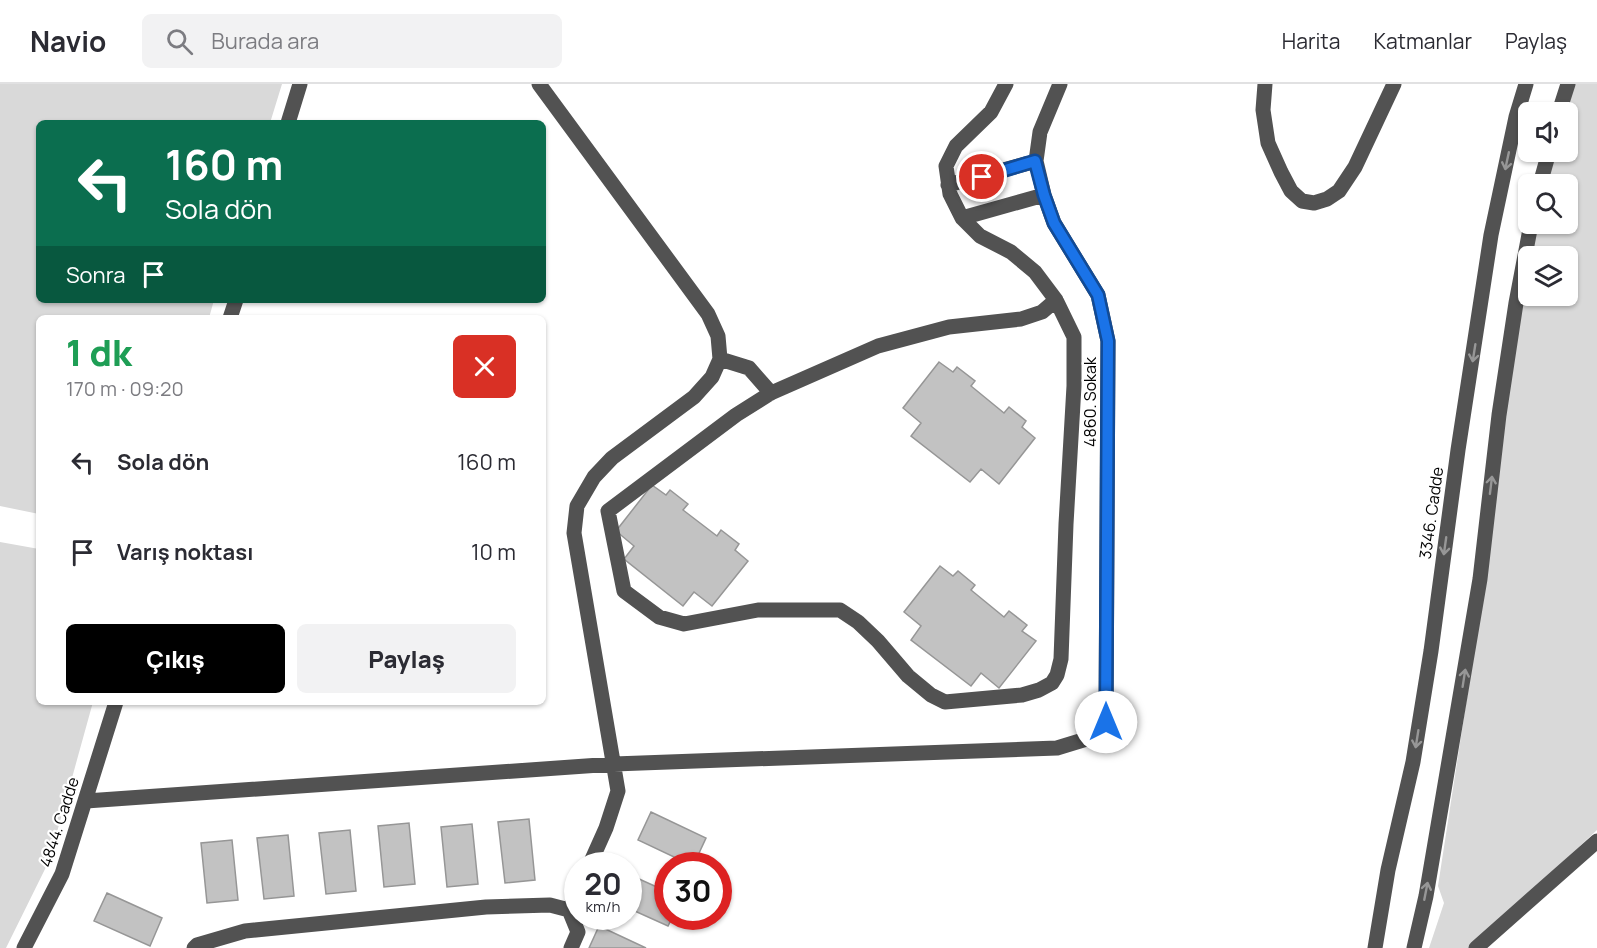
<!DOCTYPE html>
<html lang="tr">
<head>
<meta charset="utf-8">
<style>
  :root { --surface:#fff; --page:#f2f2f3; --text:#2b2b33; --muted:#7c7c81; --line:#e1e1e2; --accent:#000 }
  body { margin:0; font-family:Manrope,sans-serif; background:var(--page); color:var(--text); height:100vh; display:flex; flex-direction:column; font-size:22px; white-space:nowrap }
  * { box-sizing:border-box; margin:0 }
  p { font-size:20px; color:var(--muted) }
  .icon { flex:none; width:33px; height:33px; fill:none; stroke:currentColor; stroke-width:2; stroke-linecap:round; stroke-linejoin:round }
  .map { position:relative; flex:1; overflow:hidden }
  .panel { position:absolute; left:36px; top:231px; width:510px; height:390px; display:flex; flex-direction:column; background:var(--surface); border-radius:9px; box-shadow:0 2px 4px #0004 }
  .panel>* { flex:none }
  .guide { position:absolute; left:36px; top:36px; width:510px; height:183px; border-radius:9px; box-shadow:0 2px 4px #0004; background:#0b6e4f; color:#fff; overflow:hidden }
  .fabs { position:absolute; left:1518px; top:18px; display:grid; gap:12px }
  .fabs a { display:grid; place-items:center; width:60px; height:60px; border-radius:9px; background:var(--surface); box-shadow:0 2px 4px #0004; font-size:30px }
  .speed { position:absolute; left:564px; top:768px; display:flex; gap:12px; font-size:30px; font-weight:700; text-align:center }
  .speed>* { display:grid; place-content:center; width:78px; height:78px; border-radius:50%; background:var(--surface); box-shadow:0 2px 4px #0004; line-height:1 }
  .speed small { font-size:15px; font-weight:400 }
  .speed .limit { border:9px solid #d22; background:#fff; color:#111 }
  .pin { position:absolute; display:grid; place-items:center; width:51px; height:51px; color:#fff; margin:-26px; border:3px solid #fff; border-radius:50%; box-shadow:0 2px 6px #0007 }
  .me { position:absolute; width:66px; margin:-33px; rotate:0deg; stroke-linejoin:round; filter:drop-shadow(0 0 4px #0008) }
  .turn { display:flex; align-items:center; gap:21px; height:126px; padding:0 30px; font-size:27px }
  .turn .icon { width:78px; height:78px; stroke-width:2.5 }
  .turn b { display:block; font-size:42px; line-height:51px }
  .then { display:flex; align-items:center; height:57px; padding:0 30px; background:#0003; gap:12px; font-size:22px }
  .round { display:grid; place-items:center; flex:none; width:63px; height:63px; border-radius:9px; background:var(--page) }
  .headline { display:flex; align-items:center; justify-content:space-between; height:102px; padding:0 30px }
  h1 { font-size:36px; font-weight:800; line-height:45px; color:#1e9e55 }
  .cta { display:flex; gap:12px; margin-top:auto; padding:12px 30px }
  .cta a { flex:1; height:69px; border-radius:9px; background:var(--accent); color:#fff; font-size:24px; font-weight:800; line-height:69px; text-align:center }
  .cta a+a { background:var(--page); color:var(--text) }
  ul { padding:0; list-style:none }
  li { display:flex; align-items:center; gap:18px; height:90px; padding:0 30px }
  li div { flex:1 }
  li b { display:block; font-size:22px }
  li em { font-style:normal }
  header { display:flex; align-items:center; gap:36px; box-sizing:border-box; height:84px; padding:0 30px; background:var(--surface); border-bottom:2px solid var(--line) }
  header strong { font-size:28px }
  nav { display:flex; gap:33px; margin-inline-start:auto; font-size:21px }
  .search { width:420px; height:54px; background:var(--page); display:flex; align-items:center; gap:15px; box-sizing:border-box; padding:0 21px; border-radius:9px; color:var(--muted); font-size:22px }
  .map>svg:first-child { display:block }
  .green { fill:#d9d9d9; fill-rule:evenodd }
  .building { fill:#c2c2c2; stroke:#969696; stroke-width:1.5 }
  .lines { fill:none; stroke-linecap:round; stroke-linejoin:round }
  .minor { stroke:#525252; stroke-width:15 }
  .oneway { stroke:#979797 }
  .route-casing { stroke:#114b97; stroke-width:15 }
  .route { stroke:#1a73e8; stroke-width:10 }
  .labels { text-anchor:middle; stroke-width:4.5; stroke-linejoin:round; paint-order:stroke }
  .street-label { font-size:16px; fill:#000; stroke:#fff }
</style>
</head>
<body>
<header>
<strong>Navio</strong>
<div class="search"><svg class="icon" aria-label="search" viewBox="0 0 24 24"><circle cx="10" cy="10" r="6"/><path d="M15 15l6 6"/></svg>Burada ara</div>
<nav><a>Harita</a><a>Katmanlar</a><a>Paylaş</a></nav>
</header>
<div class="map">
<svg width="1597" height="864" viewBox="0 0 1597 864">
  <rect width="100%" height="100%" fill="#fff"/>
  <path class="green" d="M0 0H282L270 39H39V216H214L209 234H39V430L0 422Z
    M1567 0H1597V746L1471 864H1429L1444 819 1438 802 1472 581 1531 140H1568V100H1539L1547 68H1568V28H1559ZM1528 172H1568V212H1528Z
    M0 458 39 465V618H93L49 777 6 864H0Z"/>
  <path class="building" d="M939 278 953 288 957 283 975 297 971 302 1004 329 1009 323 1026 337 1022 343 1035 354 999 400 981 385 970 398 911 352 921 339 903 324Z
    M652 401 666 411 670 406 688 420 683 426 717 452 721 446 739 460 735 466 748 477 712 522 694 508 683 522 624 475 634 462 616 447Z
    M940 482 953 492 958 487 975 501 971 506 1004 533 1009 527 1027 541 1022 547 1036 557 999 604 981 589 971 602 911 556 921 542 904 528Z
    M651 728 706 754 693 782 638 756Z
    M529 735 535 796 505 799 498 738Z
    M409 739 415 800 384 803 378 742Z
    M472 740 478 800 447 803 441 743Z
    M350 746 356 807 326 810 319 749Z
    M288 751 294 812 264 815 257 754Z
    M232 756 238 816 207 819 201 759Z
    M628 790 668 808V832H673L668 842 628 824Z
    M107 809 162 834 150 862 94 837Z
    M599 842 646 864H589Z"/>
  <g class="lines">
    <path class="minor" d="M539 0 708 230 718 252 720 275 749 284 771 309
      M1006 0 991 28 956 62 946 82 950 110 962 134 980 152 1011 168 1035 188 1056 216 1074 253V302L1066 440 1061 575 1057 591 1052 599 1039 606 1022 611 945 618 931 611 908 592 878 557 858 538 840 526H758L684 540 659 533 624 507 608 427 736 331 771 309 878 262 949 243 1021 235 1042 228 1056 216
      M1265 0 1263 26 1268 59 1281 88 1291 107 1302 117 1314 119 1327 115 1339 107 1355 83 1394 0
      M1559 28 1568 0
      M288 39 300 0
      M1540 100 1549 68
      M948 101 1036 77
      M962 134 1044 111
      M230 234 236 216
      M86 717 614 680 1057 664 1093 653 1106 638 1108 257 1098 211 1054 139 1044 111 1036 77 1040 48 1060 0
      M589 782 606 744 618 707 574 449 577 422 594 393 612 374 694 313 712 293 720 275
      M24 864 62 790 116 618
      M194 864 197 861 245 847 486 823 550 821 569 826
      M571 864 578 848 569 826 578 808
      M1375 864 1388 786 1413 678 1431 567 1458 366 1491 151 1516 33 1526 0
      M1414 864 1426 812 1480 495 1499 331 1516 219 1531 140
      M1476 864 1597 757"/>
  </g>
  <defs><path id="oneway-shaft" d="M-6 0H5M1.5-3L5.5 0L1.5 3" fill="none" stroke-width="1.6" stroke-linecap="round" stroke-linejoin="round" transform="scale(1.5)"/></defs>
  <g class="oneway">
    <use href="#oneway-shaft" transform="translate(1507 77) rotate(102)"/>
    <use href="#oneway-shaft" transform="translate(1474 269) rotate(99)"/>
    <use href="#oneway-shaft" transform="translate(1491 401) rotate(-83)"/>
    <use href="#oneway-shaft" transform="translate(1445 462) rotate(98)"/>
    <use href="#oneway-shaft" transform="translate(1464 594) rotate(-81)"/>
    <use href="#oneway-shaft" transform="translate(1417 655) rotate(99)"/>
    <use href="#oneway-shaft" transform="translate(1426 807) rotate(-79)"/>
  </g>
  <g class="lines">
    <defs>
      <path id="route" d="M982 93 1035 77 1044 111 1054 139 1098 211 1108 257 1106 638"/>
    </defs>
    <use href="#route" class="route-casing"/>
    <use href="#route" class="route"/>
  </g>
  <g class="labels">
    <g class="street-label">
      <text transform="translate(1090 318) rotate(-90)" y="6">4860. Sokak</text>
      <text transform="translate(1431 429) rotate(-82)" y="6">3346. Cadde</text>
      <text transform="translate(59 738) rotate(-72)" y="6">4844. Cadde</text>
    </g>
  </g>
</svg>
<div class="fabs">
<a><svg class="icon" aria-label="sound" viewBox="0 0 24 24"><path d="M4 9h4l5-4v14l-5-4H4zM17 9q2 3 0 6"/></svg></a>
<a><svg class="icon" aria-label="search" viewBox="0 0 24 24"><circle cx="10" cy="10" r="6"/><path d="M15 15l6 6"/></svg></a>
<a><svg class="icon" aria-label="layers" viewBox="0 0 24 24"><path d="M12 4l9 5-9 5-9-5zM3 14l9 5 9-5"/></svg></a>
</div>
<div class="speed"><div>20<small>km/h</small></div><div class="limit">30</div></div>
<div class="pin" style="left:982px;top:93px;background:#d93025"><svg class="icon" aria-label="arrive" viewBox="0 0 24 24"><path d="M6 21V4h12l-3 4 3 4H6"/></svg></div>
<svg class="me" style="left:1106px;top:638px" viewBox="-20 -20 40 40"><circle r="19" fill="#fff"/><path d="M0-13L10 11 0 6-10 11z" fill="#1a73e8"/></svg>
<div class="guide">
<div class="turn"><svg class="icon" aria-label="left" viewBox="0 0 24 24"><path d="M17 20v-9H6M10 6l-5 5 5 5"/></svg><div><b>160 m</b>Sola dön</div></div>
<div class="then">Sonra<svg class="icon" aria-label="arrive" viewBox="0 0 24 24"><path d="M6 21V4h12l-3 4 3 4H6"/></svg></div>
</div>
<section class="panel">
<div class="headline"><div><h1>1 dk</h1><p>170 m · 09:20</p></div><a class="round" style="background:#d93025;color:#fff"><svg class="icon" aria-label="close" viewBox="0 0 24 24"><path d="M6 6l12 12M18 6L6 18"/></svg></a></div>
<ul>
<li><svg class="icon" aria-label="left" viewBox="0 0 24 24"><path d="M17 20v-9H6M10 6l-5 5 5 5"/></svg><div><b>Sola dön</b></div><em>160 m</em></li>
<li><svg class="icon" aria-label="arrive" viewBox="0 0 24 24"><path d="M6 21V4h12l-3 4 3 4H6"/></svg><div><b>Varış noktası</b></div><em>10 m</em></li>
</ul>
<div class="cta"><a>Çıkış</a><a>Paylaş</a></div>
</section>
</div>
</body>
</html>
